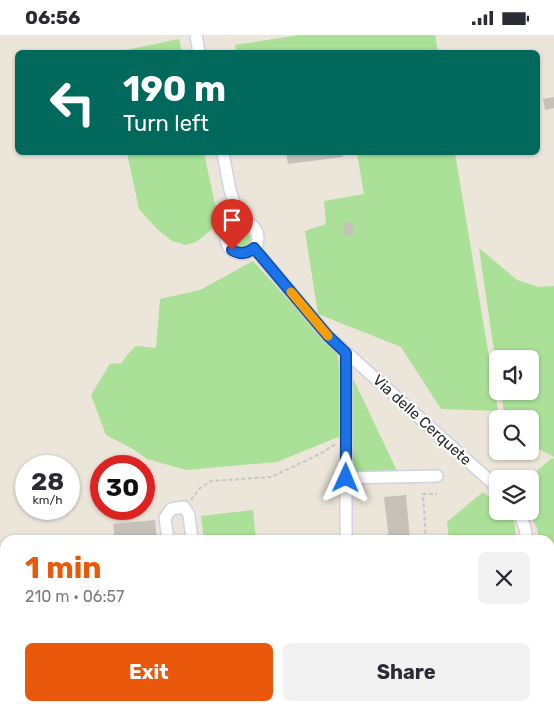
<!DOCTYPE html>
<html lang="en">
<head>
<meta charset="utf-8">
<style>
  :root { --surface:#fff; --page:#f2f2f3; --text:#2b2b33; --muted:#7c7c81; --accent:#ea580c }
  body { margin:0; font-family:Rubik,sans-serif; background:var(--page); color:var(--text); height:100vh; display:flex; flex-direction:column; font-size:19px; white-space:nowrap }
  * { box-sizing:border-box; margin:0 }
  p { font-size:16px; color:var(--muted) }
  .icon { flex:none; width:28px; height:28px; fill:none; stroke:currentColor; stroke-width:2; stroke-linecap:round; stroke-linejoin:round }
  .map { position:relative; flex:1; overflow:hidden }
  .sheet { position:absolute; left:0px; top:500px; width:555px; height:176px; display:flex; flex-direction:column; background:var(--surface); border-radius:15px 15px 0 0; box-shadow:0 1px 4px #0004 }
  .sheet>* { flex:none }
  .banner { position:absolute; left:15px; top:15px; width:525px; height:105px; border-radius:8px; box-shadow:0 1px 4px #0004; background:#00695c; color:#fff; overflow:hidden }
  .controls { position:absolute; left:489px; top:315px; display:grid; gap:10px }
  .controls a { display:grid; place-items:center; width:50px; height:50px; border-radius:8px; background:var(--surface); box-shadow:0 1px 4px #0004; font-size:25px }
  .speed { position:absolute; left:15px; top:420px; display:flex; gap:10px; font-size:25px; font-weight:700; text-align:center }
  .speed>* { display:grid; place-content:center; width:65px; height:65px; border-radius:50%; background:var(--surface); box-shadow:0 1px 4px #0004; line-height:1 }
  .speed small { font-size:12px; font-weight:400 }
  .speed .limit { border:8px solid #d22; background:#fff; color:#111 }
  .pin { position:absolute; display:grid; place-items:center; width:42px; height:42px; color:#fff; margin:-51px -21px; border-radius:50% 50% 50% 0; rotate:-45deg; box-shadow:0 0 5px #0007 }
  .pin .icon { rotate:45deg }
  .me { position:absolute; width:55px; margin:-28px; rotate:1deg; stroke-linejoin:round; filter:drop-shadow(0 0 4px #0008) }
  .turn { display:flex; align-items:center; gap:18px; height:105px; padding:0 25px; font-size:22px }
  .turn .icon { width:65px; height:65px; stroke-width:2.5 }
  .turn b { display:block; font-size:35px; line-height:42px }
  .round { display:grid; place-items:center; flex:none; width:52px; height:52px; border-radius:8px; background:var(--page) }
  .overview { display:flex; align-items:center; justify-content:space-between; height:85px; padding:0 25px }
  h1 { font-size:30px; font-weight:700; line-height:38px; color:var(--accent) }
  .cta { display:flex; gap:10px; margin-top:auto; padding:10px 25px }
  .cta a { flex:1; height:58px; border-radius:8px; background:var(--accent); color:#fff; font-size:20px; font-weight:700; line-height:58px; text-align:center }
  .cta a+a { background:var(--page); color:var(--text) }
  .status { display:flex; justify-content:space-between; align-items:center; height:35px; padding:0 25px; background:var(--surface); direction:ltr }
  .status svg { height:14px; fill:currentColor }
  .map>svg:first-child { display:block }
  .green { fill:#aae098 }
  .building { fill:#c6c2ba }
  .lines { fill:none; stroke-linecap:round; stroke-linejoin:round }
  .minor-casing { stroke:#d0d2e1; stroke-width:14 }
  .path { stroke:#c7c7c7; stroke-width:2; stroke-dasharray:4 2.5; stroke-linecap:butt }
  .minor { stroke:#fff; stroke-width:11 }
  .route-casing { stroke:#114b97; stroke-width:12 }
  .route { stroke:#1a73e8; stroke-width:9 }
  .slow { stroke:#f59e0b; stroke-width:9 }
  .labels { text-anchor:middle; stroke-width:4.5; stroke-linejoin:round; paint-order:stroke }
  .street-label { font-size:15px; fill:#282828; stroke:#fff }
</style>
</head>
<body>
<div class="status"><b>06:56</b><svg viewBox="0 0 49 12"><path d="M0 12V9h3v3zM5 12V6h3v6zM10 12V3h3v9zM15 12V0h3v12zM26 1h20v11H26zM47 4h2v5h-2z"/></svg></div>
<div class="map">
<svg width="554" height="676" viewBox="0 0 554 676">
  <rect width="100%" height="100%" fill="#ebe5da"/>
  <path class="green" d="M300 0H435L438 17H236L235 10Z
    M179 4 182 17H117Z
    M127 118H204L218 183 211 195 196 207 186 210 172 206 158 195 139 174Z
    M357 118H455L498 376 441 374 401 312 318 279 305 196 326 189 324 166 364 159Z
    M231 205a10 10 0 1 1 20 0a10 10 0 1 1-20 0Z
    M479 213 517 245 539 252 554 251V422L530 409V384H505L501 356H530V324H498L497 336Z
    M253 226 338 319 343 400 277 427 186 435 147 424 133 414 106 400 91 360 110 329 122 328 127 320 136 311 156 313 160 264 200 255Z
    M350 337 398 438 351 437Z
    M552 423 554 424V676H539L540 671H550L551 632 550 505H539L537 493 528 476H530V444H528Z
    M483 457 497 469 498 476H505L514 484 516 505H449L447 487Z
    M253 475 256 505H204L201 481Z
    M125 671H177V676H126Z"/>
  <path class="building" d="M554 62V73L545 75 543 64Z
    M286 118H343V122L288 129Z
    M352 187 354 199 345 201 343 188Z
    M406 460 410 505H389L384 462Z
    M155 485 157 505H115L113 489Z"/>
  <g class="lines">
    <defs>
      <path id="minor" d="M196 0 199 18
        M223 118 230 155 240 187
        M226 203a16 16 0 1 1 32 0a16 16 0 1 1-32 0Z
        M254 213 328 301 498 453
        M346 443 437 441
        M519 476 525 493 527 505
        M168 505 165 483 171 474 184 472 189 480 192 505
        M346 505V318
        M188 671V676
        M212 676V671
        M343 676V671
        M530 676 531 671"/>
    </defs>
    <use href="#minor" class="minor-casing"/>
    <path class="path" d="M191 465 199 454 211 446 271 442 320 419 337 408
      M426 505 423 459H437
      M463 671 464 676"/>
    <use href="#minor" class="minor"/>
  </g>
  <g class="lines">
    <defs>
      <path id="route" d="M232 215C240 220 247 219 254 213L328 301 346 318V443"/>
    </defs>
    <use href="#route" class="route-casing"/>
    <use href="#route" class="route"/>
    <path class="slow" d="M291 257 328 301"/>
  </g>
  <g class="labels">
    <g class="street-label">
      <text transform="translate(422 385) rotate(42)" y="5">Via delle Cerquete</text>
    </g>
  </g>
</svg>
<div class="controls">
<a><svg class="icon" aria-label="sound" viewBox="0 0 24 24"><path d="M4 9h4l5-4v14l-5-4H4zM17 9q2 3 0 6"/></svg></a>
<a><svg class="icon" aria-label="search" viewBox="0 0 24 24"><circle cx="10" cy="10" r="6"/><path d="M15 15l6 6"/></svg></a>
<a><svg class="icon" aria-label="layers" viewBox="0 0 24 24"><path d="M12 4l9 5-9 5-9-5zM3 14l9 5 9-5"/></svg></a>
</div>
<div class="speed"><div>28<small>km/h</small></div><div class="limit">30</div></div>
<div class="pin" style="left:232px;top:215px;background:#d93025"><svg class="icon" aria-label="arrive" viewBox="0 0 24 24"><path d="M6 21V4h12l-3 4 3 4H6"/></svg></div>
<svg class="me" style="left:346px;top:443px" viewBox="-20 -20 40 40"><path d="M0-17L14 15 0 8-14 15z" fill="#1a73e8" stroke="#fff" stroke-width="4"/></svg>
<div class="banner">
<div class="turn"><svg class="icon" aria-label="left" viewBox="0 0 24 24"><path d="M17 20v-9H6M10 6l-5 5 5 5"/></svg><div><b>190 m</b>Turn left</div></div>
</div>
<section class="sheet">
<div class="overview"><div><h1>1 min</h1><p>210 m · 06:57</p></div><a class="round"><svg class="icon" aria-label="close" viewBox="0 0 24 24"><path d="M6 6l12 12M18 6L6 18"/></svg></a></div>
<div class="cta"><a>Exit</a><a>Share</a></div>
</section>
</div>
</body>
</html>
